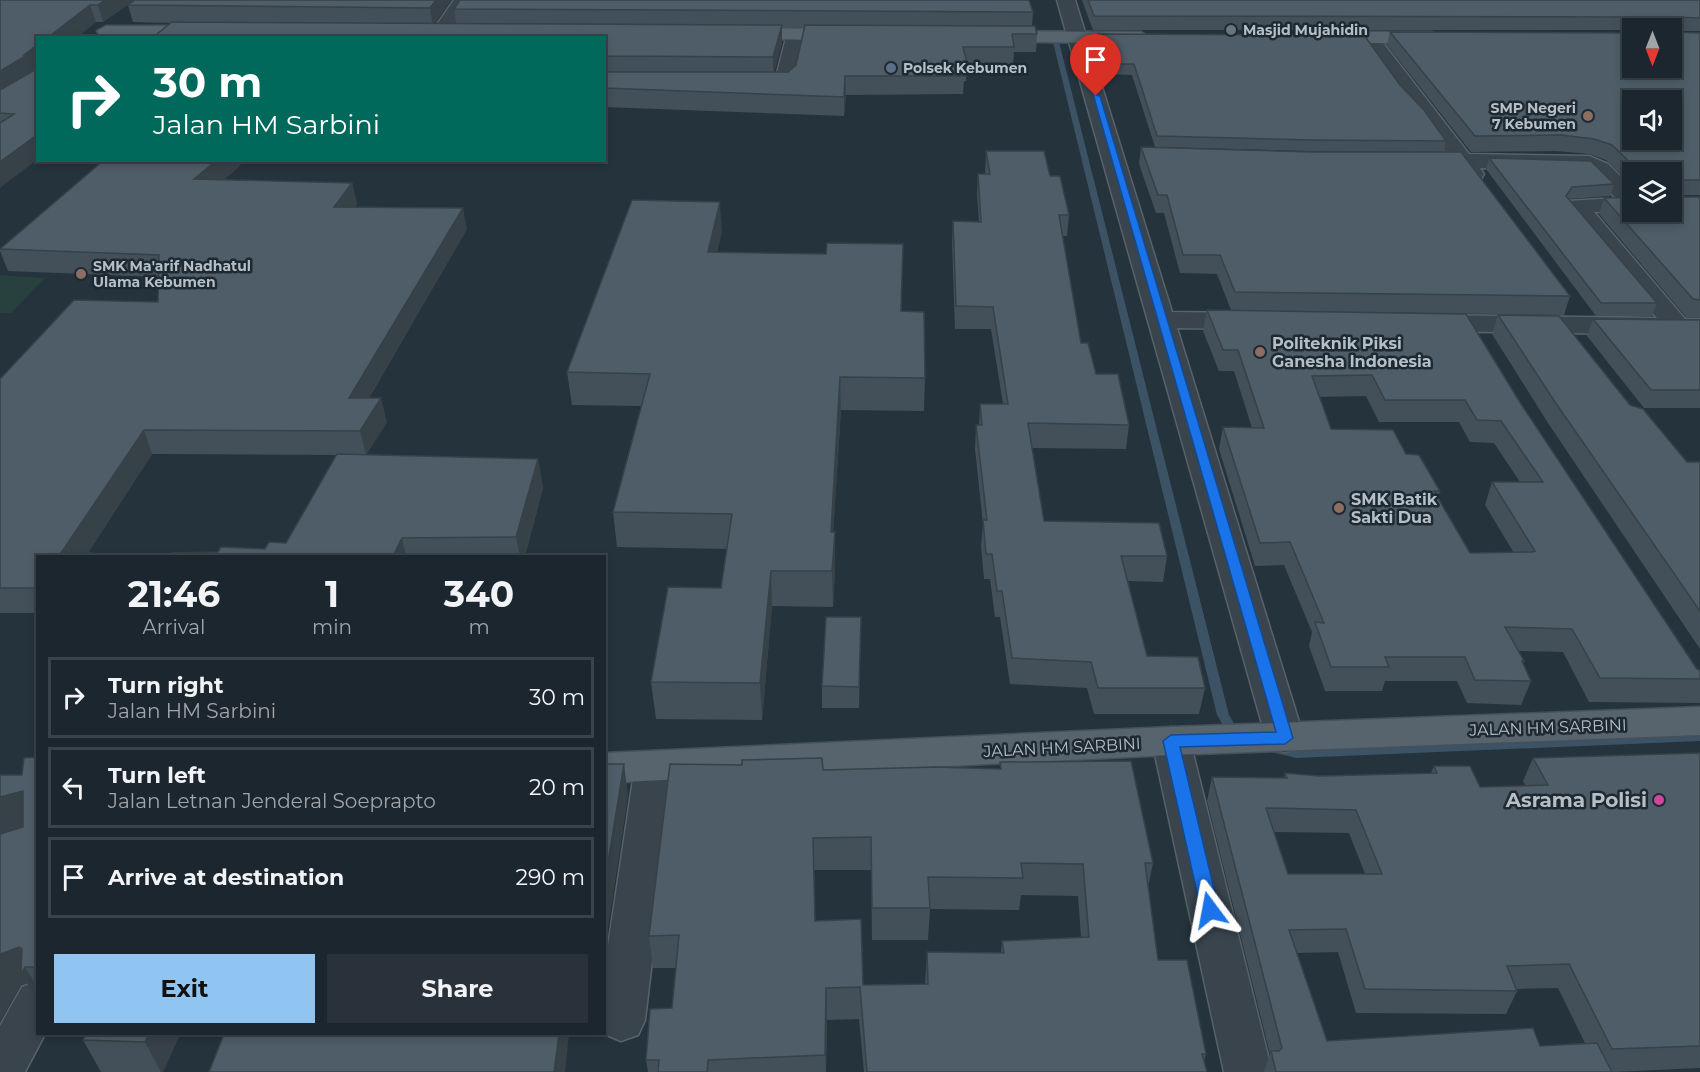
<!DOCTYPE html>
<html lang="en">
<head>
<meta charset="utf-8">
<style>
  :root { --surface:#1c262e; --page:#29323a; --text:#f1f3f6; --muted:#a0a5aa; --line:#3a434a; --accent:#90c5f2 }
  body { margin:0; font-family:Montserrat,sans-serif; background:var(--page); color:var(--text); height:100vh; display:flex; flex-direction:column; font-size:22px; white-space:nowrap }
  * { box-sizing:border-box; margin:0 }
  p { font-size:20px; color:var(--muted) }
  .icon { flex:none; width:33px; height:33px; fill:none; stroke:currentColor; stroke-width:2; stroke-linecap:round; stroke-linejoin:round }
  .map { position:relative; flex:1; overflow:hidden }
  .drawer { position:absolute; left:36px; top:555px; width:570px; height:480px; display:flex; flex-direction:column; background:var(--surface); border-radius:0px; box-shadow:0 3px 9px #0003,0 0 0 2px var(--line) }
  .drawer>* { flex:none }
  .guide { position:absolute; left:36px; top:36px; width:570px; height:126px; border-radius:0px; box-shadow:0 3px 9px #0003,0 0 0 2px var(--line); background:#00695c; color:#fff; overflow:hidden }
  .needle { width:39px; rotate:180deg }
  .fabs { position:absolute; left:1622px; top:18px; display:grid; gap:12px }
  .fabs a { display:grid; place-items:center; width:60px; height:60px; border-radius:0px; background:var(--surface); box-shadow:0 3px 9px #0003,0 0 0 2px var(--line); font-size:30px }
  .pin { position:absolute; display:grid; place-items:center; width:51px; height:51px; color:#fff; margin:-62px -26px; border-radius:50% 50% 50% 0; rotate:-45deg; box-shadow:0 0 6px #0007 }
  .pin .icon { rotate:45deg }
  .me { position:absolute; width:66px; margin:-33px; rotate:347deg; stroke-linejoin:round; filter:drop-shadow(0 0 4px #0008) }
  .turn { display:flex; align-items:center; gap:21px; height:126px; padding:0 18px; font-size:27px }
  .turn .icon { width:78px; height:78px; stroke-width:2.5 }
  .turn b { display:block; font-size:42px; line-height:51px }
  .eta { display:flex; justify-content:space-evenly; align-items:center; height:102px; text-align:center }
  .eta b { font-size:36px; font-weight:700; line-height:42px }
  .button { display:flex; gap:12px; margin-top:auto; padding:12px 18px }
  .button a { flex:1; height:69px; border-radius:0px; background:var(--accent); color:#111; font-size:24px; font-weight:700; line-height:69px; text-align:center }
  .button a+a { background:var(--page); color:var(--text) }
  ul { padding:0; list-style:none }
  li { display:flex; align-items:center; gap:18px; height:81px; margin:0 12px 9px; padding:0 6px; border:3px solid var(--line); border-radius:0px }
  li div { flex:1 }
  li b { display:block; font-size:22px }
  li em { font-style:normal }
  .map>svg:first-child { display:block }
  .green { fill:#28403e }
  .lines { fill:none; stroke-linecap:round; stroke-linejoin:round }
  .stream { fill:#3c5365; fill-rule:evenodd }
  .minor-casing { stroke:#57626b; stroke-width:3 }
  .major-casing { stroke:#455059; stroke-width:3 }
  .minor { fill:#39444d; fill-rule:evenodd }
  .major { fill:#57646d; fill-rule:evenodd }
  .wall { fill:#435059; fill-rule:evenodd }
  .shaded-wall { fill:#374148 }
  .building { fill:#4e5d67; stroke:#374148; stroke-width:1.5; fill-rule:evenodd }
  .route { fill:#1a73e8; stroke:#114b97; stroke-width:1.5 }
  .worship-dot { fill:#6b7280; stroke:#1e2932; stroke-width:2 }
  .service-dot { fill:#5c6f8a; stroke:#1e2932; stroke-width:2 }
  .education-dot { fill:#8d6e63; stroke:#1e2932; stroke-width:2 }
  .hotel-dot { fill:#d1479c; stroke:#1e2932; stroke-width:2 }
  .labels { text-anchor:middle; stroke-width:5; stroke-linejoin:round; paint-order:stroke }
  .far-poi-label { font-size:14px; font-weight:bold; fill:#b5bfc8; stroke:#1e2932; text-anchor:start }
  .poi-label { font-size:16px; font-weight:bold; fill:#b5bfc8; stroke:#1e2932; text-anchor:start }
  .street-label { font-size:16px; fill:#b5bfc8; stroke:#1e2932 }
  .near-poi-label { font-size:20px; font-weight:bold; fill:#b5bfc8; stroke:#1e2932; text-anchor:end }
</style>
</head>
<body>
<div class="map">
<svg width="1700" height="1072" viewBox="0 0 1700 1072">
  <rect width="100%" height="100%" fill="#25333d"/>
  <path class="green" d="M0 275 45 278 11 313H0Z"/>
  <g class="lines">
    <path class="stream" d="M1056 40 1059 42 1229 715 1242 737 1240 740H1232L1217 715 1053 42Z
      M1700 733V741L1296 758 1271 752 1269 749 1271 746 1275 744 1296 748Z"/>
    <defs>
      <path id="minor" d="M454 0H472L446 37H434L431 33Z
        M1057 0H1075L1172 312 1248 313 1257 315 1261 321 1257 327 1248 329 1177 328 1304 738 1299 748 1285 752 1271 748 1266 738Z
        M796 28 805 34 791 87 745 88 742 84 745 80 776 77 787 34Z
        M1369 32 1376 34 1469 154 1589 156 1608 164 1632 188V211L1594 212 1685 319H1700V335L1426 331 1417 329 1413 323 1417 317 1426 315 1657 318 1564 206 1568 201 1616 198 1585 170 1480 168 1484 174 1481 179C1468 182 1464 177 1457 167L1416 165 1413 160 1416 155 1447 154 1360 38Z
        M1171 727 1185 731 1190 741 1272 1072H1224L1152 741 1157 731Z
        M655 751 669 756 675 766 645 1020 638 1035 621 1041 604 1034V973L635 766 641 756Z
        M38 981V1034H45L25 1072H0V1026L22 987Z"/>
      <path id="major" d="M106 26H205L214 31 205 36 100 35 97 31Z
        M737 28 847 29 856 35 847 41 730 38 728 34 730 30Z
        M992 31 1141 32 1150 38 1141 44 985 41 983 37Z
        M1322 32H1432L1441 38 1432 44 1315 42 1313 38Z
        M1700 707V735L1171 755 604 783V753L1171 727Z"/>
    </defs>
    <use href="#minor" class="minor-casing"/>
    <use href="#major" class="major-casing"/>
    <use href="#minor" class="minor"/>
    <use href="#major" class="major"/>
  </g>
  <path class="wall" d="M0 0H451L435 23H456L454 9 1033 12 1032 26 1037 34 1036 52H1014L1013 65H967L966 81H964L963 94 846 95 844 116 604 107V38L171 23 133 22 128 5 133 1 103 22H96L76 38H38L0 188ZM782 28H804L796 65 788 72H774L782 43Z
    M1082 0H1700V31H1674V32L1700 33V195H1675V197H1700V317H1686L1599 214 1604 198 1632 212 1671 172H1632V185L1606 160 1589 154 1556 151 1471 152 1387 45 1390 32 1632 33 1671 28H1632V30H1093Z
    M1098 34 1400 85 1446 141 1444 152 1310 151 1155 147 1132 75 1106 74 1097 44Z
    M1141 147 1570 296 1564 315 1362 312 1521 404 1697 669 1700 670V703L1589 702 1563 652 1519 651 1524 661 1523 664 1531 681 1521 705 1467 703 1457 681H1385L1382 691H1325L1309 646 1312 632 1284 565 1255 566 1219 449 1223 427 1252 428 1234 371H1219L1203 331 1207 310H1231L1217 274 1180 273 1164 213H1156L1139 164ZM1366 396 1379 422H1459L1470 442 1494 443 1520 482H1492L1485 505 1514 553H1470L1438 499 1440 491 1406 454 1331 429 1319 397Z
    M986 151 1050 176 1069 215 1067 236H1062L1081 343 1096 374 1129 425 1126 449 1032 448 1044 521 1167 556 1163 582 1128 581 1147 656 1205 688 1199 714H1094L1087 688 1010 684 1000 617H995L990 579H984L981 546 983 524 975 449 976 425H979L980 404H1003L991 329H955L952 243 953 221 979 222 977 195 978 174H985Z
    M1489 158 1614 184 1610 196 1569 199 1657 303 1652 316H1596L1486 169Z
    M104 160H244L223 180 352 183 357 204 355 207 467 229 369 398 387 422 366 455 538 459 543 488 525 556H170L265 549 286 543 337 455 152 454 88 553H93L94 556H38V613H0V379L158 302 159 277 8 271 0 251V249Z
    M722 231 717 252 901 311 925 378 924 411 841 410 833 532H835V568L833 607 772 606 762 720 656 719 651 682 721 588 727 549 617 547 613 512 641 406 572 405 567 372Z
    M1498 315 1630 405 1687 462H1700V649L1548 423 1492 334Z
    M1593 319 1700 320V408H1644L1587 336Z
    M861 617 859 708H822V686Z
    M1700 753V1068L1612 1072H1264L1270 1054 1207 801 1212 777 1284 778 1285 773 1320 776 1431 773 1434 766 1480 787 1526 786 1523 781 1533 758ZM1274 832 1349 833 1365 874H1288ZM1338 952 1356 1013 1506 1014 1517 991V989L1558 988 1585 1043 1540 1046 1327 1041 1297 953Z
    M38 757V1002L27 983 20 986 0 1021V775H22Z
    M1000 762 1153 863 1148 887 1158 960 1206 1054 1204 1062 1207 1072H864L859 1019 827 1020 826 1072H648L646 1060 672 1008 676 968H653L649 936 823 770 1000 769ZM814 870H871L872 940H928L930 909 1019 910 1021 895 1078 896 1081 937 1002 941 1001 953 927 952 925 984 863 985 815 921Z
    M86 1034H180L163 1072H101L83 1040Z"/>
  <path class="shaded-wall" d="M105 0H135L103 22 98 5Z
    M436 0H451L433 26 430 8Z
    M90 5 96 22 76 38H47Z
    M782 25V43L773 76V57Z
    M38 44V67L0 93V71Z
    M845 76 846 95 844 116V97Z
    M38 134V159L0 188V162Z
    M217 160H244L239 167 200 200 194 179Z
    M352 183 357 204 339 228 334 207Z
    M720 202 722 231 710 282 708 252Z
    M463 208 467 229 355 421 349 398Z
    M840 377 841 410 831 568V532Z
    M381 398 387 422 366 455 360 431Z
    M144 430 152 454 86 556 61 553Z
    M538 459 543 488 525 556H520L516 537Z
    M835 532V568L833 607 832 571Z
    M402 538 406 556H393Z
    M771 571 772 606 762 720 760 683Z
    M624 764 628 796 604 955V887Z
    M23 791 38 824 0 834V797Z
    M19 947 30 967H25L38 988V1002L27 983 20 986 0 1021V955L1 954Z
    M826 988 827 1020 825 1072V1055Z
    M149 1034H180L163 1072H161L145 1042Z
    M559 1034H569L565 1072H554Z"/>
  <path class="building" d="M0 0H105L98 5H90L47 38H38V44L24 55H27L0 71Z
    M135 0H436L430 8 128 5Z
    M460 0H1029L1033 12 454 9Z
    M1088 0H1700V18L1674 17V32L1700 33V180H1675V197H1700V300L1693 299 1604 198 1632 197V212H1671V172H1639V171L1612 145 1594 139 1561 135 1475 136 1390 32 1632 33V68H1671V28H1637L1638 17 1094 16ZM1632 100H1671V140H1632Z
    M172 22 782 25 773 57 604 56V38H152Z
    M805 25 1035 26 1037 34H1012L1014 47H963L967 63H961L964 76H845L844 97 604 88V72H788L796 65Z
    M1098 34 1364 35 1400 85 1424 110 1446 141 1312 140 1157 136 1134 64H1107Z
    M34 55H38V134L0 162V123L14 114 0 113V90L33 71Z
    M1141 147 1313 152H1461L1570 296 1235 292 1220 255H1183L1167 195H1158Z
    M986 151H1044L1050 176H1060L1069 215H1059L1081 343H1088L1096 374H1118L1129 425 1028 423 1044 521 1159 523 1167 556H1121L1147 656 1198 657 1205 688H1098L1091 662 1012 658 1002 591H997L992 554H986L983 520H987L976 425H982L980 404H1008L993 307 956 306 953 221 981 222 978 174H990Z
    M1489 158 1591 161 1614 184 1572 187 1566 196 1657 303H1601Z
    M104 160H217L194 179 352 183 334 207 463 208 349 398H381L360 431 144 430 61 553H93L90 556H38V588H0V379L74 300 158 302 159 255 0 249Z
    M632 200 720 202 708 252 826 254 827 243 903 244 901 311 924 312 925 378 840 377 831 532H835L832 571H771L760 683 651 682 668 587 721 588 732 514 613 512 650 374 567 372Z
    M1207 310 1466 314 1521 404 1697 669 1700 670V679L1600 678 1572 629 1505 627 1524 661H1522L1531 681 1475 680 1465 657H1385L1389 667H1331L1315 622 1324 623 1290 542 1260 543 1223 427 1264 428 1238 350H1223ZM1372 375 1385 400H1465L1477 420 1501 421 1543 482H1492L1535 551 1532 552 1470 553 1434 491H1440L1419 455 1406 454 1393 430 1331 429 1312 376Z
    M1498 315 1559 316 1630 405 1643 409 1687 462H1700V611L1555 402Z
    M1593 319 1700 320V390H1651Z
    M337 454 538 459 516 537 402 538 393 556H170L172 553 218 552 221 547 265 549 269 542 286 543Z
    M826 617H861L859 687 822 686Z
    M1700 753V1046L1612 1049 1569 964 1507 966 1517 991 1365 989 1346 929 1289 930 1327 1041 1533 1028 1540 1046 1597 1043 1612 1072H1276L1271 1051H1279L1282 1048 1212 777 1287 778 1285 773 1320 776 1437 773 1434 766H1470L1480 787 1548 785 1533 758ZM1266 808 1356 810 1382 874H1288Z
    M38 757V967H25L21 974 22 949 19 947 1 954 0 955V834L23 827V791L0 797V775H22L24 758Z
    M822 758 823 770 936 767 1001 769 1000 762 1131 761 1153 863H1145L1158 960H1187L1206 1054H1202L1207 1072H867L860 987 826 988 825 1055 708 1060 707 1072H658L659 1060H646L650 1009 672 1008 679 935 649 936 670 764 742 765V760ZM871 837 872 908H930L928 877 1023 878 1021 863 1083 864 1089 937 1002 941 1004 953 927 952 928 984 863 985 861 919 815 921 813 838Z
    M604 764H624L604 887Z
    M86 1034H149L145 1042 83 1040Z
    M224 1034H559L554 1072H209Z"/>
  <path class="route" d="M1093 94 1100 96 1293 738 1285 744 1180 747 1219 910 1216 915 1210 917 1203 915 1201 910 1163 741 1171 735 1276 732Z"/>
  <circle class="worship-dot" cx="1231" cy="30" r="6"/>
  <circle class="service-dot" cx="891" cy="68" r="6"/>
  <g class="education-dot">
    <circle cx="1588" cy="116" r="6"/>
    <circle cx="81" cy="274" r="6"/>
    <circle cx="1260" cy="352" r="6"/>
    <circle cx="1339" cy="508" r="6"/>
  </g>
  <circle class="hotel-dot" cx="1659" cy="800" r="6"/>
  <g class="labels">
    <g class="far-poi-label">
      <text x="1243" y="35">Masjid Mujahidin</text>
      <text x="903" y="73">Polsek Kebumen</text>
      <text x="1576" y="113" text-anchor="end">SMP Negeri<tspan x="1576" dy="16">7 Kebumen</tspan></text>
      <text x="93" y="271">SMK Ma'arif Nadhatul<tspan x="93" dy="16">Ulama Kebumen</tspan></text>
    </g>
    <g class="poi-label">
      <text x="1272" y="349">Politeknik Piksi<tspan x="1272" dy="18">Ganesha Indonesia</tspan></text>
      <text x="1351" y="505">SMK Batik<tspan x="1351" dy="18">Sakti Dua</tspan></text>
    </g>
    <g class="street-label">
      <text transform="translate(1548 727) rotate(-2)" y="6">JALAN HM SARBINI</text>
      <text transform="translate(1062 747) rotate(-3)" y="6">JALAN HM SARBINI</text>
    </g>
    <g class="near-poi-label">
      <text x="1647" y="807">Asrama Polisi</text>
    </g>
  </g>
</svg>
<div class="fabs">
<a><svg class="needle" viewBox="-14 -14 28 28"><path d="M0-13l5 13h-10z" fill="#e53935"/><path d="M0 13l5-13h-10z" fill="#a0a5aa"/></svg></a>
<a><svg class="icon" aria-label="sound" viewBox="0 0 24 24"><path d="M4 9h4l5-4v14l-5-4H4zM17 9q2 3 0 6"/></svg></a>
<a><svg class="icon" aria-label="layers" viewBox="0 0 24 24"><path d="M12 4l9 5-9 5-9-5zM3 14l9 5 9-5"/></svg></a>
</div>
<div class="pin" style="left:1096px;top:96px;background:#d93025"><svg class="icon" aria-label="arrive" viewBox="0 0 24 24"><path d="M6 21V4h12l-3 4 3 4H6"/></svg></div>
<svg class="me" style="left:1210px;top:910px" viewBox="-20 -20 40 40"><path d="M0-17L14 15 0 8-14 15z" fill="#1a73e8" stroke="#fff" stroke-width="4"/></svg>
<div class="guide">
<div class="turn"><svg class="icon" aria-label="right" viewBox="0 0 24 24"><path d="M7 20v-9h11M14 6l5 5-5 5"/></svg><div><b>30 m</b>Jalan HM Sarbini</div></div>
</div>
<section class="drawer">
<div class="eta">
<div><b>21:46</b><p>Arrival</p></div>
<div><b>1</b><p>min</p></div>
<div><b>340</b><p>m</p></div>
</div>
<ul>
<li><svg class="icon" aria-label="right" viewBox="0 0 24 24"><path d="M7 20v-9h11M14 6l5 5-5 5"/></svg><div><b>Turn right</b><p>Jalan HM Sarbini</p></div><em>30 m</em></li>
<li><svg class="icon" aria-label="left" viewBox="0 0 24 24"><path d="M17 20v-9H6M10 6l-5 5 5 5"/></svg><div><b>Turn left</b><p>Jalan Letnan Jenderal Soeprapto</p></div><em>20 m</em></li>
<li><svg class="icon" aria-label="arrive" viewBox="0 0 24 24"><path d="M6 21V4h12l-3 4 3 4H6"/></svg><div><b>Arrive at destination</b></div><em>290 m</em></li>
</ul>
<div class="button"><a>Exit</a><a>Share</a></div>
</section>
</div>
</body>
</html>
